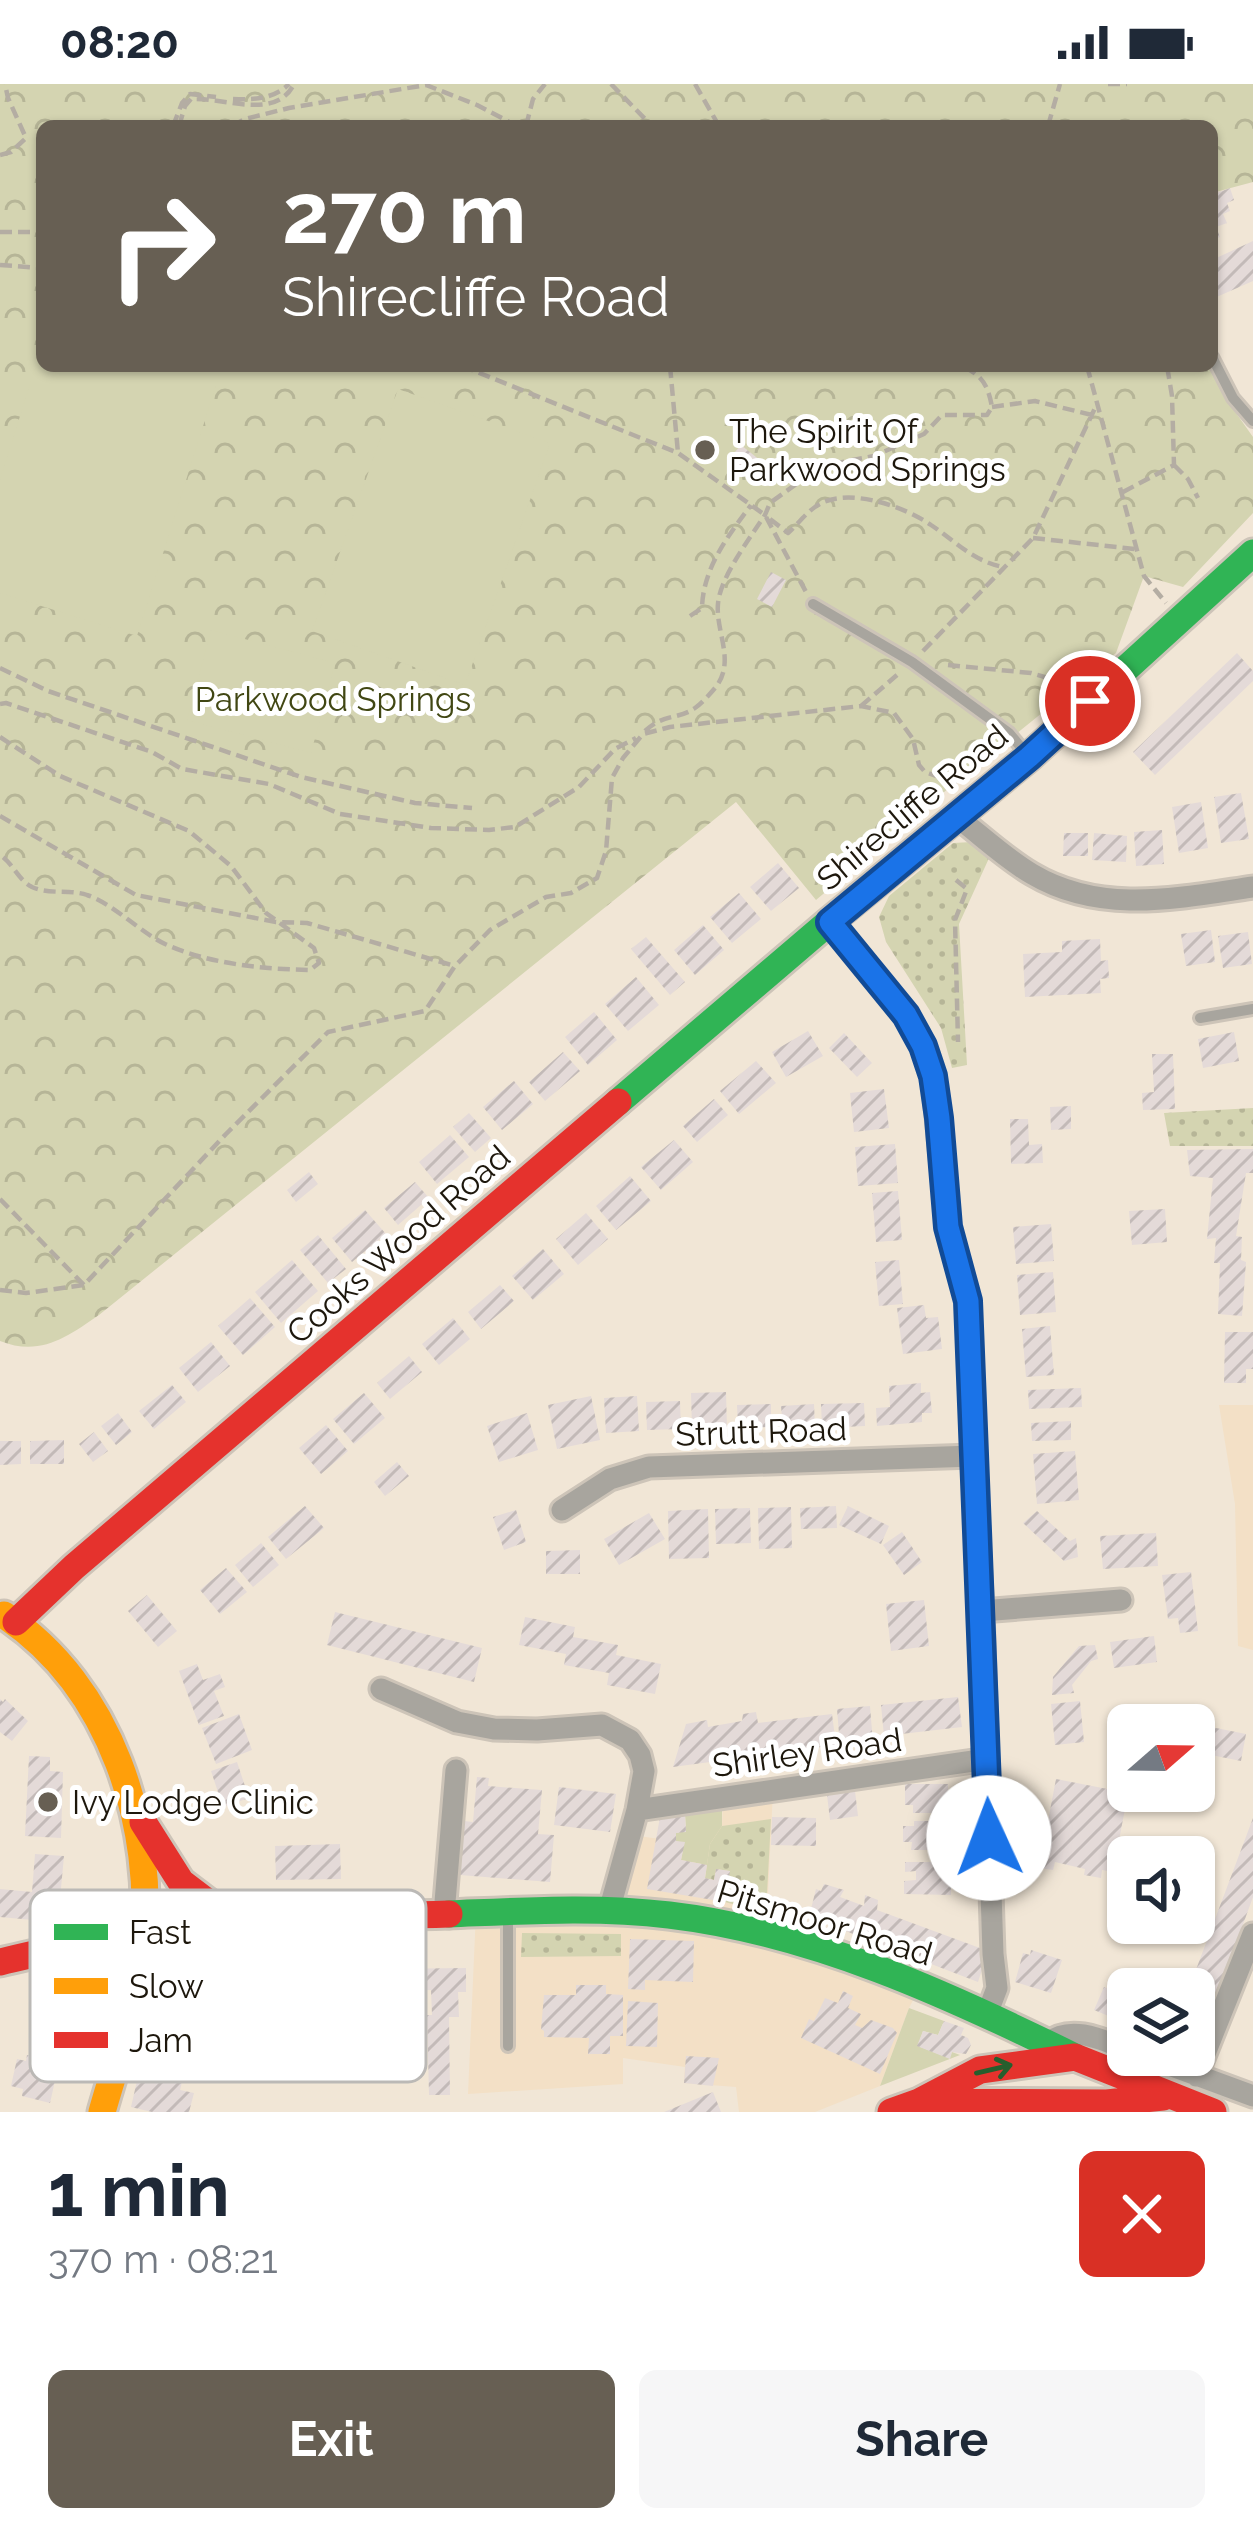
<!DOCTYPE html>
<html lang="en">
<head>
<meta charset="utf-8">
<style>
  :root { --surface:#fff; --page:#f6f6f7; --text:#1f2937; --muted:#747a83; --accent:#675f53 }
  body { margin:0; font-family:Raleway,sans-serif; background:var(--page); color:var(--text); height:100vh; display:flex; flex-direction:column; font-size:45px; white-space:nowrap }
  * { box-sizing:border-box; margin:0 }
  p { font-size:39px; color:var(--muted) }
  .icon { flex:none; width:66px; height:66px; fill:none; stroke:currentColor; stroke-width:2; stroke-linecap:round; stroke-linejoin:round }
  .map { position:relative; height:2028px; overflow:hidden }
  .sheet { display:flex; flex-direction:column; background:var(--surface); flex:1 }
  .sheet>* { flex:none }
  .guide { position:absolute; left:36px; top:36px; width:1182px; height:252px; border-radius:18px; box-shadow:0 3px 9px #0004; background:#675f53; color:#fff; overflow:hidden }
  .needle { width:78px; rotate:70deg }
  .buttons { position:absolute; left:1107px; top:1620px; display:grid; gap:24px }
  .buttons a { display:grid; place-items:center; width:108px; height:108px; border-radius:18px; background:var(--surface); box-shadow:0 3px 9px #0004; font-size:60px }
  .pin { position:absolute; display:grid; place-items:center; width:102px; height:102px; color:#fff; margin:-51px; border:6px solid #fff; border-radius:50%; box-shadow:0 3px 12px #0007 }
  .me { position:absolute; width:132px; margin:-66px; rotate:358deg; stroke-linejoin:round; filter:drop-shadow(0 0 9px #0008) }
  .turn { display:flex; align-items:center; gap:42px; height:252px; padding:0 48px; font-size:54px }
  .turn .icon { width:156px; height:156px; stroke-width:2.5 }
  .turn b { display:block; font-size:84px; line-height:102px }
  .round { display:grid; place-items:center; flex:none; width:126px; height:126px; border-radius:18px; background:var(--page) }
  .overview { display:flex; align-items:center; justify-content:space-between; height:204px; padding:0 48px }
  h1 { font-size:72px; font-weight:700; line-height:90px }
  .primary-button { display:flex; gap:24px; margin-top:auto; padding:24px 48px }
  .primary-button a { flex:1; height:138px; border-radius:18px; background:var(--accent); color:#fff; font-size:48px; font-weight:700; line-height:138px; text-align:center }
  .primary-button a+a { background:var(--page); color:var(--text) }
  .status { display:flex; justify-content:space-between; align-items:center; height:84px; padding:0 60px; background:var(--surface); direction:ltr }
  .status svg { height:33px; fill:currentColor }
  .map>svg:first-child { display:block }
  .built { fill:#f3e0c6 }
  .grass { fill:url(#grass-dots) }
  .park { fill:url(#park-crowns) }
  .garden { fill:#d4d4b1 }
  .building { fill:url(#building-hatch) }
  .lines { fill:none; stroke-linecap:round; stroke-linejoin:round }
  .lane-casing { stroke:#cdc4b8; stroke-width:16 }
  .street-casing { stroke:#cdc4b8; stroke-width:27 }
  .fast-casing { stroke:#cdc4b8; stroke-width:33 }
  .slow-casing { stroke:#cdc4b8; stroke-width:33 }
  .jam-casing { stroke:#cdc4b8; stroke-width:33 }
  .path { stroke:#b4ada3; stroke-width:4.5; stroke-dasharray:12 6; stroke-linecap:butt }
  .lane { stroke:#a8a59e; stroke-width:10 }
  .street { stroke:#a8a59e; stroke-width:21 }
  .fast { stroke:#30b455; stroke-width:27 }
  .slow { stroke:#ff9f0a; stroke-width:27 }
  .jam { stroke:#e5322d; stroke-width:27 }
  .oneway { stroke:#265e2d }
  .route-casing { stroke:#114b97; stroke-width:30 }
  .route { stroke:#1a73e8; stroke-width:21 }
  .poi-dot { fill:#675f53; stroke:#fff; stroke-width:4.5 }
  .labels { text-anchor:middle; stroke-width:10; stroke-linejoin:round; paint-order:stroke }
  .poi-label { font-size:33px; fill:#1d170c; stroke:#fff; text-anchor:start }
  .park-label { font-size:33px; fill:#414713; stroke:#fff }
  .street-label { font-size:33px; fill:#1d170c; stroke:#fff }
  .key { fill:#fff; stroke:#bbb9b6; stroke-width:3 }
  .key-label { font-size:33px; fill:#1d170c }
</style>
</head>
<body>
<div class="status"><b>08:20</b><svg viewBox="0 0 49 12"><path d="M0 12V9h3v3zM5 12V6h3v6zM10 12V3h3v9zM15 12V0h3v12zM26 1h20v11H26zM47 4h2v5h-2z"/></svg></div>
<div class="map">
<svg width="1253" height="2028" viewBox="0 0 1253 2028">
  <defs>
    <pattern id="grass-dots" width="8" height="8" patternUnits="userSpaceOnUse" patternTransform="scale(3)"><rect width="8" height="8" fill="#d4d4b1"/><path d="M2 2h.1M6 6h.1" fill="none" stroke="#b6b597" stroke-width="1.8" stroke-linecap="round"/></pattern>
    <pattern id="park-crowns" width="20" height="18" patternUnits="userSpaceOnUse" patternTransform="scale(3)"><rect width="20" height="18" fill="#d4d4b1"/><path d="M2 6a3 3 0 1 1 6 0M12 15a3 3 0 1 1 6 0" fill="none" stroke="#b6b597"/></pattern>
    <pattern id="building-hatch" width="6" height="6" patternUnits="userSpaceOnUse" patternTransform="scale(3)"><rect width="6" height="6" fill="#e4dad8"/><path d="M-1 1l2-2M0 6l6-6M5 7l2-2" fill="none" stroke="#c3bab8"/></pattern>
  </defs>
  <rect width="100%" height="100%" fill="#f1e6d6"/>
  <path class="built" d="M1219 1321H1253V1566L1238 1562 1235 1420Z
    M773 1707 766 1851 920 1903 909 1924 880 2002 815 2028H739L736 2003 684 1999 685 1983 623 1974V2000L468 2010 476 1828 609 1827 631 1751 675 1757 676 1749 722 1742 723 1714Z"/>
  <path class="grass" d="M972 758 990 772 959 840 967 981 952 984 941 944 886 858 879 833 889 812 953 759Z
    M1253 1024V1062H1170L1164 1029Z
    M771 1735 766 1829 725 1818 729 1787 716 1785 714 1796 705 1794 710 1760 722 1742Z
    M522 1849 621 1850V1872L521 1873Z"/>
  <path class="park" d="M0 0H1253V98L1212 109V42H42V282H1209L1224 312 1253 353V429L1183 503 1144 492 1116 569 938 713 816 816 736 718 99 1231C67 1253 40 1273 0 1257Z"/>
  <path class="garden" d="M42 262V282H222L137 552 0 509V396Z
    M398 305 550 359 465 601 312 547Z
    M211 546 335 579 311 669 187 636Z
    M722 1723V1742L710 1760 707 1781 681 1776 684 1759 676 1757V1749L686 1747 685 1730Z
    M909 1924 944 1937 938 1951 923 1947 918 1962 949 1974 952 1968 960 1971 880 2002Z"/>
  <path class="building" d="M1230 104 1234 116 1227 119 1230 127 1223 130 1227 139 1216 143 1220 153 1212 156V111Z
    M1253 157V197L1212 215V176Z
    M741 361 761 377 749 392 729 375Z
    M771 488 786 496 772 523 757 515Z
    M1237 569 1253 587V597L1155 691 1133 668Z
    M1241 709 1249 755 1221 759 1214 713Z
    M1201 718 1208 764 1179 769 1172 723Z
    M1162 746 1164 780 1136 782 1134 748Z
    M1064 749H1088V772H1063Z
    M1094 749 1127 752 1126 778 1092 776Z
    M778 779 799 804 771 827 750 803Z
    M739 809 761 835 732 859 710 833Z
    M703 841 724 866 695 891 674 866Z
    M1211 846 1215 878 1186 882 1181 850Z
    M1248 848 1252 880 1223 884 1218 852Z
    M646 853 685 898 670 911 631 865Z
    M1100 855 1101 877 1108 876 1109 894 1100 895 1101 909 1025 913 1023 870 1062 868V857Z
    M636 893 659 921 628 947 605 920Z
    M594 928 617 956 588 981 565 953Z
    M808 947 823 972 786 993 772 968Z
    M1234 948 1239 977 1203 984 1198 955Z
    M844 949 872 979 857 993 829 964Z
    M563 968 580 987 545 1017 529 998Z
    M1152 970H1173L1175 1025 1143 1026 1142 1009 1154 1008Z
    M756 977 776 999 739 1030 720 1007Z
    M514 997 533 1020 502 1046 483 1023Z
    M884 1005 889 1044 854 1048 850 1009Z
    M714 1015 728 1031 697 1058 683 1042Z
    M1071 1022V1045L1051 1046 1050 1023Z
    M469 1029 491 1054 475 1068 453 1043Z
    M1010 1035H1028L1029 1061 1042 1060 1043 1079 1011 1080Z
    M450 1051 469 1073 437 1100 419 1078Z
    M674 1056 693 1078 661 1106 641 1083Z
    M895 1060 898 1099 858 1102 855 1063Z
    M1253 1065V1089H1246L1236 1152 1242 1153 1241 1176 1246 1178 1242 1232 1218 1230 1220 1179H1214L1216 1154 1207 1155 1213 1094 1190 1092 1187 1066Z
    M309 1088 318 1100 296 1118 287 1106Z
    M630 1092 651 1117 616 1146 596 1122Z
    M415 1098 429 1114 398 1141 384 1124Z
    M898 1107 902 1156 876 1158 872 1109Z
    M1165 1125 1167 1158 1132 1161 1129 1127Z
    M365 1126 386 1150 352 1178 332 1154Z
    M586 1129 608 1155 578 1181 556 1155Z
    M1051 1140 1054 1177 1016 1180 1013 1143Z
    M318 1151 346 1185 328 1199 300 1166Z
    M543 1165 564 1190 533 1216 512 1192Z
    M292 1176 318 1207 281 1239 255 1208Z
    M899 1176 903 1220 879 1222 875 1178Z
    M1053 1188 1056 1228 1020 1231 1017 1191Z
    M500 1201 514 1217 481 1245 468 1228Z
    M250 1214 275 1243 243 1271 218 1242Z
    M924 1221 926 1234 938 1233 942 1265 903 1270 897 1224Z
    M453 1234 470 1255 439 1281 422 1260Z
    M1050 1242 1054 1291 1026 1293 1022 1245Z
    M1225 1248H1253V1285H1246V1299H1224Z
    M211 1258 230 1282 198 1308 179 1284Z
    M409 1272 422 1288 390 1315 377 1299Z
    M921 1299V1309L930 1308 932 1329H922V1338L877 1342 876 1324 890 1323 889 1302Z
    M172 1301 186 1318 154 1345 139 1327Z
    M1081 1304 1082 1323 1029 1325 1028 1306Z
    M726 1308 727 1345H692L691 1309Z
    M364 1309 385 1334 354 1360 333 1335Z
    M591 1312 600 1356 557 1365 548 1321Z
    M637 1312 639 1347 606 1349 604 1314Z
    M680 1317 681 1345 647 1346 646 1318Z
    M864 1319 865 1342 822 1344 821 1320Z
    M771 1320V1343L738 1344 737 1321Z
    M814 1320 815 1343 783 1344 781 1322Z
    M118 1329 132 1348 116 1361 101 1342Z
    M527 1329 538 1366 499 1378 487 1342Z
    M1071 1337V1356L1032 1357 1031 1339Z
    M326 1341 348 1367 321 1390 299 1364Z
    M94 1348 108 1367 93 1378 79 1360Z
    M64 1356V1380H30V1357Z
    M0 1357H21V1380L0 1381Z
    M1075 1367 1079 1416 1037 1420 1033 1370Z
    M397 1378 409 1392 385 1412 374 1398Z
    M305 1422 324 1444 286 1475 268 1453Z
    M836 1422 837 1444 801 1445 800 1424Z
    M848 1422 889 1442 881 1460 839 1441Z
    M791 1423 792 1464 759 1465 758 1424Z
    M750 1424 751 1459 716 1460 715 1425Z
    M708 1425 709 1474 669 1475 668 1427Z
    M516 1426 526 1458 504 1466 493 1433Z
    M1037 1427 1070 1457 1076 1454 1078 1473 1064 1477 1023 1439Z
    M649 1429 665 1455 619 1481 604 1455Z
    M902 1448 922 1478 904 1491 883 1461Z
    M1156 1449 1158 1482 1103 1485 1100 1452Z
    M261 1459 279 1481 253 1503 235 1481Z
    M580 1466V1490H546V1467Z
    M226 1484 247 1508 220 1530 200 1506Z
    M1191 1488 1198 1547 1180 1549 1178 1534 1168 1535 1162 1491Z
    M147 1511 177 1547 158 1563 128 1527Z
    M924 1516 929 1562 891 1567 886 1520Z
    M335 1528 482 1564 474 1598 327 1561Z
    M525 1533 575 1543 573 1553 618 1561 616 1571 661 1580 655 1610 607 1601 609 1589 564 1581 566 1570 519 1561Z
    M1154 1552 1157 1578 1114 1584 1110 1558Z
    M1095 1561 1098 1575 1091 1577 1072 1601 1074 1609 1052 1611 1053 1593 1079 1562Z
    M197 1580 203 1596 220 1590 225 1603 214 1607 224 1632 199 1641 179 1587Z
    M958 1613 962 1643 884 1652 881 1621Z
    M0 1615 3 1618 5 1615 28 1637 12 1657 0 1648Z
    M1080 1617 1084 1658 1055 1661 1051 1620Z
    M870 1622 873 1659 840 1662 837 1625Z
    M756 1628 758 1639 832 1630 836 1661 673 1683 686 1640 707 1636 708 1643 742 1637 743 1630Z
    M239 1630 252 1666 216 1680 202 1644Z
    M1211 1643 1246 1650 1241 1677 1206 1670Z
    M29 1672 50 1673V1687L63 1688 61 1754 25 1752Z
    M237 1678 249 1714 223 1723 211 1687Z
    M477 1693 489 1694 488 1702 542 1706 538 1750 554 1751 550 1798 460 1791 464 1737 473 1738Z
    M1056 1695 1128 1709 1113 1788 1102 1786 1101 1794 1084 1791 1085 1785 1055 1778 1053 1786 1039 1784Z
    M905 1700H948V1729H913V1721H905Z
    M559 1703 616 1710 610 1748 554 1741Z
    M855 1707 858 1732 830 1736 827 1711Z
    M685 1730 686 1748 676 1749V1757L685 1758 681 1776 707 1781 705 1794 714 1796 716 1785 730 1787 725 1818 647 1805 660 1733Z
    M772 1733 816 1734V1762L771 1761Z
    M1253 1734V1813L1217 1912 1183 1899 1186 1888 1194 1891Z
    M914 1737H948V1766H911L912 1758H903V1742H914Z
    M340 1760 341 1795 276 1796 275 1762Z
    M35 1770 64 1772 60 1815 43 1814 42 1829 34 1828 33 1836 0 1833V1805L32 1808Z
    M905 1778H951V1811L904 1810V1797L916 1796V1787L905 1788Z
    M824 1800 844 1806 840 1813 864 1822 865 1811 878 1816 877 1826 988 1867 978 1898 809 1833 816 1805 821 1807Z
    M630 1855 694 1857 693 1898 645 1896V1906L628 1905Z
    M1031 1866 1062 1876 1051 1909 1015 1898 1023 1869 1030 1871Z
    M466 1884V1908H458L459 1933H449L450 2011H429L427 1931H432L431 1906 398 1907 399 1925 379 1926 378 1885Z
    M1118 1896 1141 1905H1128V1940L1094 1926 1104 1903 1114 1907Z
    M576 1901H606V1910L623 1911V1952H610V1970H588L589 1954 544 1953V1947L541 1945 544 1911H576Z
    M843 1907 853 1912 848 1924 861 1930 855 1941 862 1944 871 1936 893 1944 897 1949 880 1990 801 1954 809 1935 814 1937 825 1914 838 1919Z
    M628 1917 658 1919 657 1963 626 1962Z
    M944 1937 964 1944 961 1951 968 1954 971 1961 966 1970 952 1968 950 1975 917 1962 923 1947 938 1951Z
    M27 1971 59 1979 50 2019 22 2012 23 2005 11 2002 17 1975 26 1977Z
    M686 1972 719 1974 713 2002 684 1999Z
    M139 1988 182 1998 180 2006 194 2009 189 2028H152L131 2023Z
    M713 2008 721 2028H664Z"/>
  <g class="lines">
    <defs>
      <path id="lane" d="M1212 273 1233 314 1253 337
        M813 520 912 578 1009 649 1029 673
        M1200 934 1253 925
        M508 1962V1831"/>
      <path id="street" d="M957 733C982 752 1006 775 1032 790 1101 831 1178 814 1253 803
        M829 838 906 931 923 962 933 992 948 1143 968 1217 973 1372 982 1527 993 1870 997 1904 987 1930
        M562 1426 610 1395 649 1383 973 1372
        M982 1527 1121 1516
        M381 1605 457 1638 494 1645 537 1646 602 1641 630 1656 640 1671 644 1687 637 1726 609 1827
        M637 1726 987 1675
        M444 1830 456 1686
        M1048 1959C1071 1940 1103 1956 1128 1966
        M1142 1971 1253 2012
        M1196 1992 1253 1850"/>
      <path id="fast" d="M618 1018 829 838 1029 673 1253 469
        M449 1830C522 1827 596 1822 669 1831 812 1848 947 1910 1075 1973"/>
      <path id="slow" d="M4 1531C111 1602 156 1742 143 1866 137 1921 117 1975 102 2028"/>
      <path id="jam" d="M16 1538 74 1483 618 1018
        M143 1738 181 1798 231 1836
        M0 1878C57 1865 114 1850 172 1843 264 1831 356 1833 449 1830
        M927 2018 1107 2019 1163 2013
        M891 2028 919 2018 980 1986 1075 1973 1213 2028"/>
    </defs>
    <use href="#lane" class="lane-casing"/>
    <use href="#street" class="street-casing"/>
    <use href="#fast" class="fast-casing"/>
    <use href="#slow" class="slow-casing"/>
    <use href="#jam" class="jam-casing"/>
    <path class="path" d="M611 0 649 39 659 42
      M695 0 719 42
      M1108 0H1127
      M233 15C253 16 274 15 289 0
      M173 42 182 19 190 10 216 13
      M179 42 185 22 191 15C223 13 276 37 294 0
      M232 42 245 35 289 24 426 1 477 21 517 42
      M526 42 533 15 545 0
      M1048 42 1060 0
      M0 71 11 68 26 54 8 14 5 0
      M0 148H42
      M0 181 42 184
      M462 282 678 369 765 431 806 508
      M670 282 678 369
      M1087 282 1144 492 1166 519
      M992 323 1035 317 1092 331
      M1174 381 1188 395 1198 414
      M1123 408 1174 381 1172 312 1167 282
      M770 435 788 449C797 441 805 430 815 423 844 401 904 422 931 441 955 457 973 477 1003 483
      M1033 454 1135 465
      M690 532 702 524C703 484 728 452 751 421
      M923 567 1033 454 1097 320
      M948 581 1031 589 1072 601
      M0 584 48 607 301 693 415 719 472 724
      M0 620 6 619 152 668 182 685 269 700 340 730 431 744 489 746 515 743 579 703 615 665 636 654
      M861 622 897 591
      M645 647C664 629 678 636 695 624 702 619 710 610 715 604 738 576 712 544 719 513 725 487 750 454 765 431L770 419 821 382 874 372 924 350 942 331H987L992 323C988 301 982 291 962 282
      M0 653 60 692 189 747 231 782 266 829 314 864 319 879 310 886C262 885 209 880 165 860 140 848 112 819 87 811 70 805 49 811 32 803 18 796 13 779 0 771
      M0 732 136 811 276 838 307 839 455 882
      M956 796 967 805 955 836 958 958
      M0 1115 84 1201
      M0 1206 26 1209 84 1201 226 1050 328 948 425 927 455 882 490 846 546 813 571 809 597 794 606 767 612 694 623 674 643 650 670 643 861 622 894 629 913 655 919 681 925 688 957 699"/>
    <use href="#lane" class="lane"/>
    <use href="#street" class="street"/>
    <use href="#fast" class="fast"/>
    <use href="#slow" class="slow"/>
    <use href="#jam" class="jam"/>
  </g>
  <defs><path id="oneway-shaft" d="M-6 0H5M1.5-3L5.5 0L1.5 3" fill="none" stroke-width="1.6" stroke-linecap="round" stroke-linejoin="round" transform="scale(3)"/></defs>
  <use class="oneway" href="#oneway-shaft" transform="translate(994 1985) rotate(-13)"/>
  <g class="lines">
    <defs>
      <path id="route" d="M989 1754 968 1217 948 1143 939 1034 933 992 923 962 906 931 830 838 1029 673 1090 617"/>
    </defs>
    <use href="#route" class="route-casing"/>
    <use href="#route" class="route"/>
  </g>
  <g class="poi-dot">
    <circle cx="705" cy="366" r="12"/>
    <circle cx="48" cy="1718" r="12"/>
  </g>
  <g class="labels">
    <g class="poi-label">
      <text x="729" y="359">The Spirit Of<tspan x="729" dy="38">Parkwood Springs</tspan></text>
      <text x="72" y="1730">Ivy Lodge Clinic</text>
    </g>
    <g class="park-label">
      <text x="333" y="627">Parkwood Springs</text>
    </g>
    <g class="street-label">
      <text transform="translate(912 723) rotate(-40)" y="12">Shirecliffe Road</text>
      <text transform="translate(398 1160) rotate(-41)" y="12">Cooks Wood Road</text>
      <text transform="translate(761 1347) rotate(-2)" y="12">Strutt Road</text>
      <text transform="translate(807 1668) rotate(-8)" y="12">Shirley Road</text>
      <text transform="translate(825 1838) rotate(17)" y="12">Pitsmoor Road</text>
    </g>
  </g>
  <rect x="30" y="1806" width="396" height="192" rx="18" class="key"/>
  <rect x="54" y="1840" width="54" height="16" fill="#30b455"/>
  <rect x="54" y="1894" width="54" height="16" fill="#ff9f0a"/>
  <rect x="54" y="1948" width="54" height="16" fill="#e5322d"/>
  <g class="key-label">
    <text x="129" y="1860">Fast</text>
    <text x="129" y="1914">Slow</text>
    <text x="129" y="1968">Jam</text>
  </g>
</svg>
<div class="buttons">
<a><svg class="needle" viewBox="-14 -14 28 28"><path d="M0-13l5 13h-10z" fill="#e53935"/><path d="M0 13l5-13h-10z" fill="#747a83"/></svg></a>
<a><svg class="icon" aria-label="sound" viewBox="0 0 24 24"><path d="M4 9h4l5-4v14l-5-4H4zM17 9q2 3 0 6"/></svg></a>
<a><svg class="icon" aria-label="layers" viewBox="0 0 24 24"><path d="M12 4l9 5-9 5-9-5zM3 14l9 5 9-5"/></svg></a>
</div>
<div class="pin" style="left:1090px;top:617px;background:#d93025"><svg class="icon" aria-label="arrive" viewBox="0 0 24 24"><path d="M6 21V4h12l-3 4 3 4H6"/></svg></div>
<svg class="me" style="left:989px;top:1754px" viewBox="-20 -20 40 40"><circle r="19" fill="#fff"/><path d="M0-13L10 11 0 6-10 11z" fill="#1a73e8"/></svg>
<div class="guide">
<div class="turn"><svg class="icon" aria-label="right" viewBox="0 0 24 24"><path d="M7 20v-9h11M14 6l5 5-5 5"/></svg><div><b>270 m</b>Shirecliffe Road</div></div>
</div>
</div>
<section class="sheet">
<div class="overview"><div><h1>1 min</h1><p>370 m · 08:21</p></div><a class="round" style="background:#d93025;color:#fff"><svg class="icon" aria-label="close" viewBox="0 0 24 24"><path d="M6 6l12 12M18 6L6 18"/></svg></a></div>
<div class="primary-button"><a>Exit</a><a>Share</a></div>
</section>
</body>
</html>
